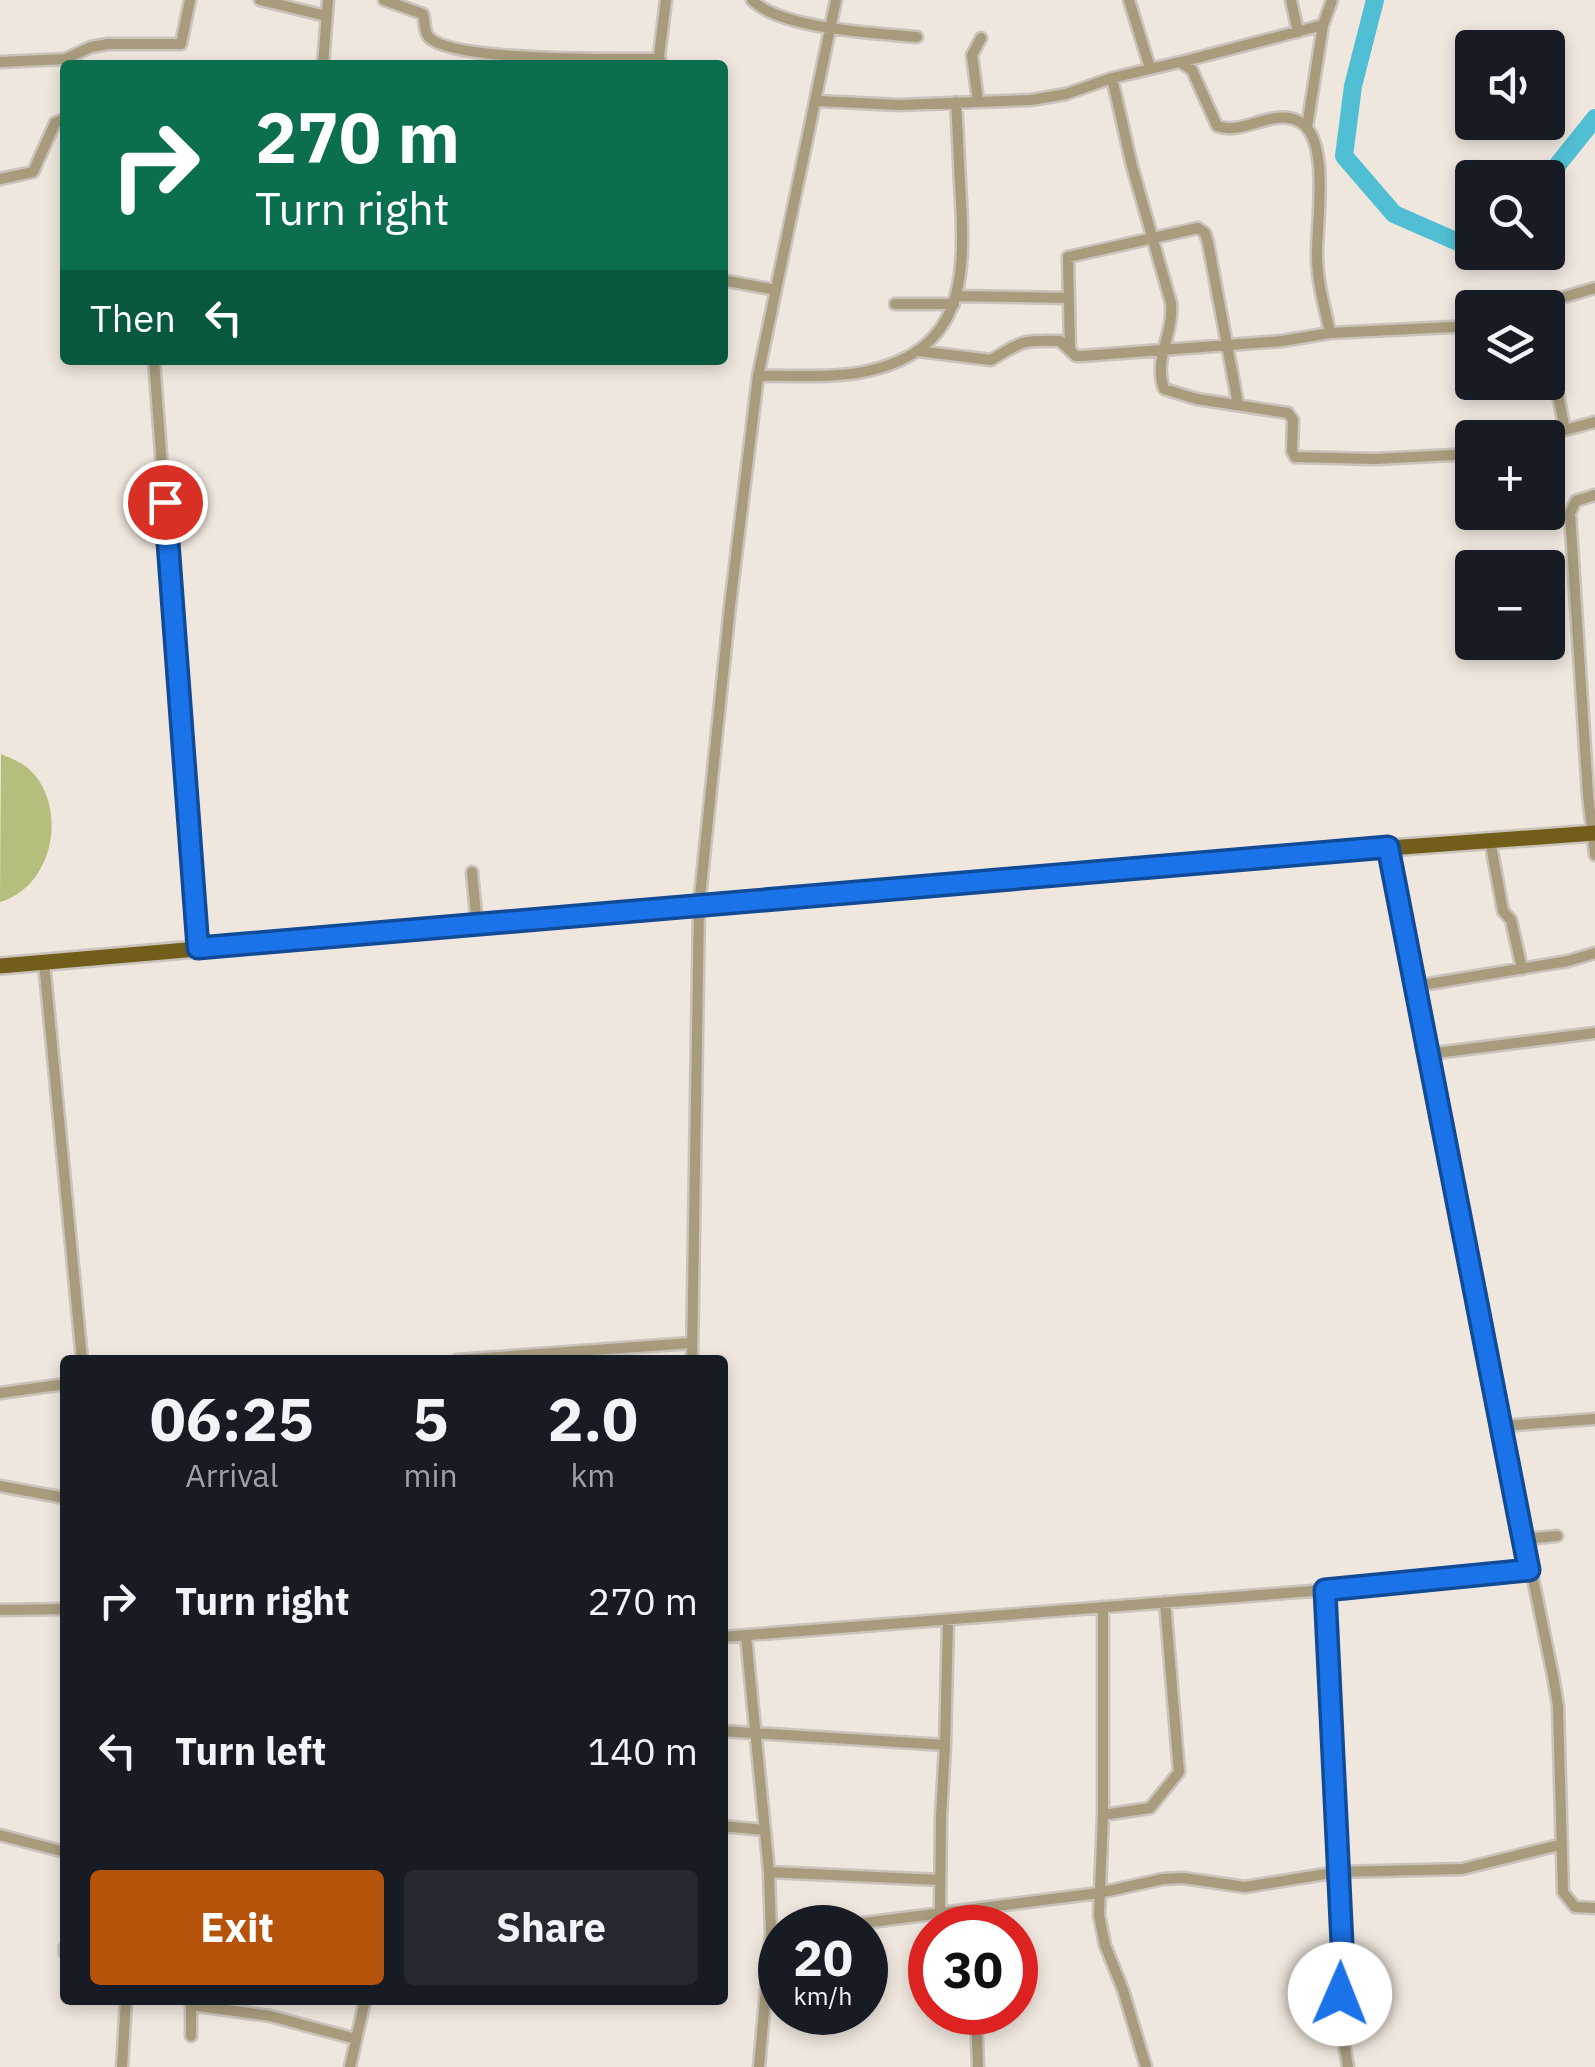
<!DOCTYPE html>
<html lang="en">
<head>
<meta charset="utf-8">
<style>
  :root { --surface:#171b24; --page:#242831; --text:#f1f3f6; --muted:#9ea1a6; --accent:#b45309 }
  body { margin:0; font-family:"IBM Plex Sans",sans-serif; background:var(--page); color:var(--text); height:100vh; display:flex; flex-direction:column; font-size:38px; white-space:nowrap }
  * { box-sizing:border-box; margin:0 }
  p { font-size:32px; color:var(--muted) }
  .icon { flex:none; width:55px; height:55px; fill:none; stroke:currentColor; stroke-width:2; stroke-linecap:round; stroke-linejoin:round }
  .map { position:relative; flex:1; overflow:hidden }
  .panel { position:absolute; left:60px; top:1355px; width:668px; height:650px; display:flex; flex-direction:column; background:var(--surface); border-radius:10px; box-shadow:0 5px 15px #0003 }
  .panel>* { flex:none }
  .banner { position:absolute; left:60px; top:60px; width:668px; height:305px; border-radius:10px; box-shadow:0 5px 15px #0003; background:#0b6e4f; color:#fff; overflow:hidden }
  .buttons { position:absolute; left:1455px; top:30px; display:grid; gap:20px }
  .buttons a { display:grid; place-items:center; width:110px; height:110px; border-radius:10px; background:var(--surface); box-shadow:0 5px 15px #0003; font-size:50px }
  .speed { position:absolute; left:758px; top:1905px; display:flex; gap:20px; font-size:50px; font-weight:700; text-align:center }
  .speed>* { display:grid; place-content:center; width:130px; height:130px; border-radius:50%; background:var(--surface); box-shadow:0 5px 15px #0003; line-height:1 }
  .speed small { font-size:25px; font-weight:400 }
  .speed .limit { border:15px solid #d22; background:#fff; color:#111 }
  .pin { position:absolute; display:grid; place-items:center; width:85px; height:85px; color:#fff; margin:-42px; border:5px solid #fff; border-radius:50%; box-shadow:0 2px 10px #0007 }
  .me { position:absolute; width:110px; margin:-55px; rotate:1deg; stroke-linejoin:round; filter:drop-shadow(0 0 8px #0008) }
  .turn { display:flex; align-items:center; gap:35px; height:210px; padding:0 30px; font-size:45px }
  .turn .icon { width:130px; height:130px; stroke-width:2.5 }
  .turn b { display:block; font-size:70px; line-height:85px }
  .then { display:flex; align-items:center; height:95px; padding:0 30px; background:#0003; gap:20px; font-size:38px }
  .eta { display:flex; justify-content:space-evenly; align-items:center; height:170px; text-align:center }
  .eta b { font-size:60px; font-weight:700; line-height:70px }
  .cta { display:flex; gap:20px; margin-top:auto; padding:20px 30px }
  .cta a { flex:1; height:115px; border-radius:10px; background:var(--accent); color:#fff; font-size:40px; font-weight:700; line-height:115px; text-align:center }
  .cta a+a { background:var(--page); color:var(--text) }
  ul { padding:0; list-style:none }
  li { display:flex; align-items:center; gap:30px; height:150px; padding:0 30px }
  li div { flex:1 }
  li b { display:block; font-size:38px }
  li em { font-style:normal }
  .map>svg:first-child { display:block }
  .green { fill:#b5be7c }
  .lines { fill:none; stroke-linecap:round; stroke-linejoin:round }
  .river { stroke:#51bfd3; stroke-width:18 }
  .street-casing { stroke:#cac3bb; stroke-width:15 }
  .primary-casing { stroke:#cac3bb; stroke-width:20 }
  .street { stroke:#a89c7d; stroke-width:10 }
  .primary { stroke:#735d1a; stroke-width:15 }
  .route-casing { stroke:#114b97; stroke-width:25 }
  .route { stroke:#1a73e8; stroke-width:18 }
</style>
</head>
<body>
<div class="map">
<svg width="1595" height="2067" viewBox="0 0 1595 2067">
  <rect width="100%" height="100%" fill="#efe7de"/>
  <path class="green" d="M1 754C10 758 21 762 29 769 69 806 54 887 0 902Z"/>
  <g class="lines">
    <path class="river" d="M1375 0 1353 86 1344 156 1394 214 1467 246 1472 242
      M1547 178 1595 118"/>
    <defs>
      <path id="street" d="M260 0 326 16
        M384 0 423 14C425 20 424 31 428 36 447 62 623 59 660 59
        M752 0C781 29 875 33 917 37
        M1129 0 1150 68
        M1291 0 1298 32
        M0 62 65 59 91 47 108 44H181L190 0
        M1181 62 1323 25
        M658 64 666 0
        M323 65 328 0
        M1112 78 1132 166 1171 303C1174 334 1153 359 1164 389L1197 399 1288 413 1293 420 1292 451 1295 457 1375 459 1472 454
        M818 101 899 105 1031 100 1066 94 1112 78 1180 62 1192 70 1217 126C1244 136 1273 107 1300 122 1331 139 1316 226 1317 256 1317 283 1325 307 1330 333L1472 326
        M978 101 972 55 981 38
        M1307 127 1323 25 1332 0
        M0 179 33 172 55 123 65 119
        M722 280 776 290
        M957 296 1068 298
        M895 304H954
        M1527 308 1595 288
        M1548 345 1565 430 1595 422
        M1070 348 1068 257 1198 228 1205 233 1208 243 1238 404
        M918 351 991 360C1023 341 1021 340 1060 341L1076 356H1082L1282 341 1330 333
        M154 360 198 949
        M758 376C795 375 836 379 872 370 963 348 965 279 961 201 959 168 958 135 956 102
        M1496 438 1565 430
        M1595 495 1576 501 1570 513 1588 795 1595 855
        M1490 840 1503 911 1511 920 1522 969
        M1388 847 1441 1131 1553 1676 1558 1706 1563 1892 1575 1907 1595 1908
        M472 872 477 925
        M44 962 82 1360
        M1416 986 1568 961 1595 953
        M1428 1054 1595 1033
        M457 1360 691 1343
        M692 1360 699 906 730 606 758 376 836 0
        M0 1393 65 1384
        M1502 1426 1595 1419
        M0 1486 65 1498
        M1523 1539 1557 1536
        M1103 1607V1815L1099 1915 1105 1945 1123 1990 1146 2067
        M0 1610 65 1609
        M746 1636 769 1872 771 1934 759 2067
        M722 1637 1325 1590 1529 1570
        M722 1731 945 1745 941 1817 940 1913 953 1928
        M945 1745 948 1620
        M1103 1815 1150 1808 1179 1772 1165 1602
        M722 1826 764 1830
        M0 1835 65 1852
        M769 1872 940 1880
        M824 1928 1099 1893 1163 1879 1183 1878 1245 1887 1338 1872 1325 1590
        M65 1947V1953
        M192 2000 198 2006 270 2016 356 2039
        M976 2012 978 2067
        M191 2036V2001
        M122 2067 126 2000
        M350 2067 365 2000
        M1348 2067 1339 2012 1341 1944 1338 1872 1462 1869 1559 1845"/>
      <path id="primary" d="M0 966 1240 859 1595 833"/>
    </defs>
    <use href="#street" class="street-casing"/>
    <use href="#primary" class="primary-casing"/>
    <use href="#street" class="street"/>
    <use href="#primary" class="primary"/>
  </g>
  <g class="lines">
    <defs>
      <path id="route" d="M165 502 198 948 1388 847 1529 1570 1325 1590 1342 1944 1340 1994"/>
    </defs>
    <use href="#route" class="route-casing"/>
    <use href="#route" class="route"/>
  </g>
</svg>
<div class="buttons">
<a><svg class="icon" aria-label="sound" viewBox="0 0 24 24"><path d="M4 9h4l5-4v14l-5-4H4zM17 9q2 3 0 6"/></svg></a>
<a><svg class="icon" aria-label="search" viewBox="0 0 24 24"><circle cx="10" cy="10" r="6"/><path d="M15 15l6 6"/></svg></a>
<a><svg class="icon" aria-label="layers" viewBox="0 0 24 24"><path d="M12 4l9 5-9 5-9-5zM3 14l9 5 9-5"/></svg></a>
<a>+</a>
<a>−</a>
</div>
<div class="speed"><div>20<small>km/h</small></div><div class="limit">30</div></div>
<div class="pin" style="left:165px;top:502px;background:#d93025"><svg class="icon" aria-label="arrive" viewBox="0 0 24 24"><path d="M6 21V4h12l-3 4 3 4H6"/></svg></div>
<svg class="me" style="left:1340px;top:1994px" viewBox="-20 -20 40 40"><circle r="19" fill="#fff"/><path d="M0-13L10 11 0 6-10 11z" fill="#1a73e8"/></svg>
<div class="banner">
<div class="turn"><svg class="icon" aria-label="right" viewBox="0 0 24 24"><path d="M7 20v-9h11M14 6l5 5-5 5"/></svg><div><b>270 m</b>Turn right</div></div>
<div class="then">Then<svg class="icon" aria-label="left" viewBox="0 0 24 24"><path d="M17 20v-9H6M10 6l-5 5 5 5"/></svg></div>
</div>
<section class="panel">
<div class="eta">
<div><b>06:25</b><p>Arrival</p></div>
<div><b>5</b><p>min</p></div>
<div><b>2.0</b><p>km</p></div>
</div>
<ul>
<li><svg class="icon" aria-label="right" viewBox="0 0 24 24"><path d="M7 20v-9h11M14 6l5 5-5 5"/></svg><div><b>Turn right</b></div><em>270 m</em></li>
<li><svg class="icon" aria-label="left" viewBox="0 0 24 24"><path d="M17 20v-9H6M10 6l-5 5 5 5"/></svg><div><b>Turn left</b></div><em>140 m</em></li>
</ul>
<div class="cta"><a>Exit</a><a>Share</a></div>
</section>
</div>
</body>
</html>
